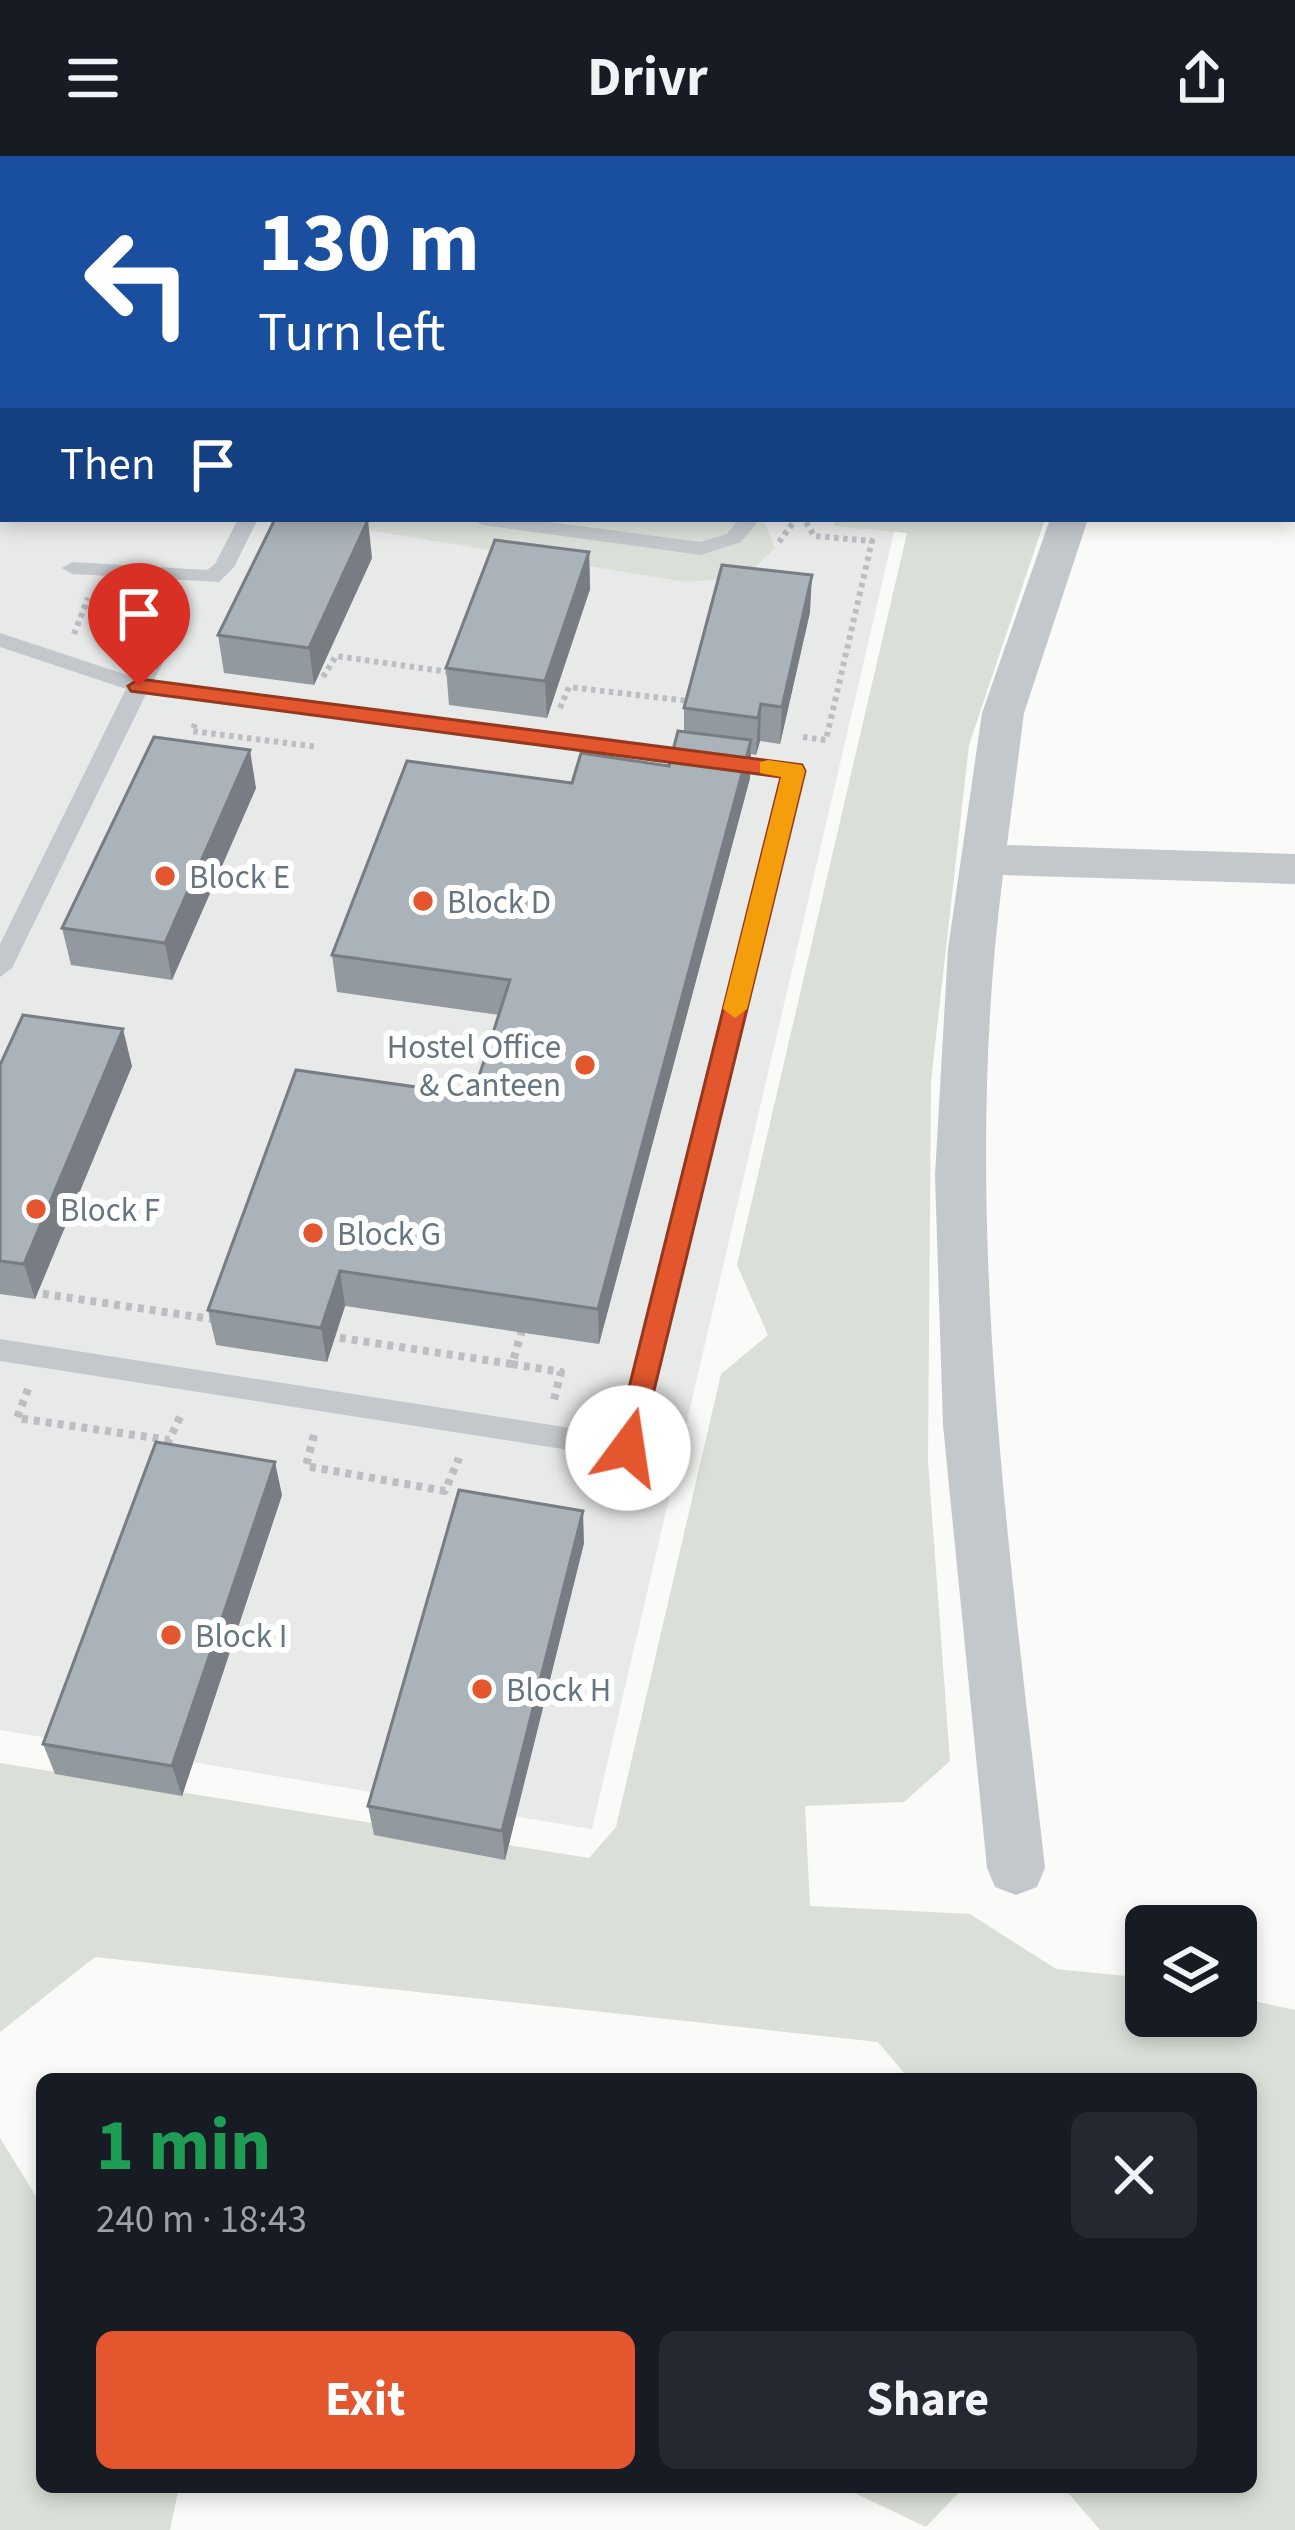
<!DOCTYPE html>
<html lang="en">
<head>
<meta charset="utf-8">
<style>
  :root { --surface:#171b24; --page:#242831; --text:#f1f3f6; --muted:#9ea1a6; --accent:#e4572e }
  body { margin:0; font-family:"Source Sans 3",sans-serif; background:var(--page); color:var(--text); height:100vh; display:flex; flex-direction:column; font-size:45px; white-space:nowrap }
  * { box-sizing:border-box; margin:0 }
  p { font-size:39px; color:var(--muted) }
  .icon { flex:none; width:66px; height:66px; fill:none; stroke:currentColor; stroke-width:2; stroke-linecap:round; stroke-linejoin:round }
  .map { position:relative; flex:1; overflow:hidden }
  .sheet { position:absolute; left:36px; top:1917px; width:1221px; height:420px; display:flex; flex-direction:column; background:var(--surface); border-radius:18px; box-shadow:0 6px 18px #0003 }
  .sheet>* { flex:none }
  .hud { position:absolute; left:0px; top:0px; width:1296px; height:366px; box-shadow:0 6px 18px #0003; background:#1a4fa0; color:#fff; overflow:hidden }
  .tools { position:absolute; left:1125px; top:1749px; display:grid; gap:24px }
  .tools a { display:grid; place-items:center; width:132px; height:132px; border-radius:18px; background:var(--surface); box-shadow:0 6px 18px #0003; font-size:60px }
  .pin { position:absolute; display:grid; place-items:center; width:102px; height:102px; color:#fff; margin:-123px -51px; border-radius:50% 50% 50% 0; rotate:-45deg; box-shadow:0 0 12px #0007 }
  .pin .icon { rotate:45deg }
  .me { position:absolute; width:132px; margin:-66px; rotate:14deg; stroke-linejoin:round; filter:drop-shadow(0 0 9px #0008) }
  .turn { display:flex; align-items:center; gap:42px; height:252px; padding:0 60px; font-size:54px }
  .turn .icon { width:156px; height:156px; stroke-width:2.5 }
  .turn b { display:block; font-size:84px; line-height:102px }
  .then { display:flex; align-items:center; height:114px; padding:0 60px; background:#0003; gap:24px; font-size:45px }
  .round { display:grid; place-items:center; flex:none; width:126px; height:126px; border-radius:18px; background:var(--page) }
  .summary { display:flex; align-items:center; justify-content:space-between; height:204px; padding:0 60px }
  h1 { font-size:72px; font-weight:700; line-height:90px; color:#1e9e55 }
  .button { display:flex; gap:24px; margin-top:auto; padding:24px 60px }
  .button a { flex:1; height:138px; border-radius:18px; background:var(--accent); color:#fff; font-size:48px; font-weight:700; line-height:138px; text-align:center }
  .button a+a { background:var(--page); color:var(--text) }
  header { display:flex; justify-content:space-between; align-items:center; height:156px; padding:0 60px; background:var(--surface); font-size:54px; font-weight:700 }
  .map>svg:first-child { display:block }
  .built { fill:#e8e9e9 }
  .green { fill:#dadfd7 }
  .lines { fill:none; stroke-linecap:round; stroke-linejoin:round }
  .path-far1 { stroke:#bbbfc2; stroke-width:6; stroke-dasharray:4.5 4.5; stroke-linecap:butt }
  .path { stroke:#bbbfc2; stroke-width:8; stroke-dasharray:6 6; stroke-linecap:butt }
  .service { fill:#c3c8cc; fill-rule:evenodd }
  .minor { fill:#c3c8cc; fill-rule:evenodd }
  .wall { fill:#929a9f }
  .shaded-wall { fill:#777d82 }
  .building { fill:#aab3b9; stroke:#777d82; stroke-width:3 }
  .route { fill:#e4572e; stroke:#94391e; stroke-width:3 }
  .slow { fill:#f59e0b }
  .poi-dot { fill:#e4572e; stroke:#fff; stroke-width:4.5 }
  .labels { text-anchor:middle; stroke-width:12; stroke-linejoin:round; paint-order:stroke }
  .poi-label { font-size:33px; fill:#657683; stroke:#fff; text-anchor:start }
</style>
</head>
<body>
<header><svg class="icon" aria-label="menu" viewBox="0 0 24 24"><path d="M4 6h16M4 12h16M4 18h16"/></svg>Drivr<svg class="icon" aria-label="share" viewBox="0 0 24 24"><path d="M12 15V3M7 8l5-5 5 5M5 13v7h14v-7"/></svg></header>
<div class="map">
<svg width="1295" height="2374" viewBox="0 0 1295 2374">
  <rect width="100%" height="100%" fill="#fafaf8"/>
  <path class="built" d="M0 0H1029L3 3V363H897L592 1673 0 1574Z"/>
  <path class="green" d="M0 0H667L3 3V293Z
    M301 363H763L775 392 744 421 686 426Z
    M836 363H1045L969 589 931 925 928 1305 950 1605 904 1646 805 1650 810 1750 970 1758 1056 1813 1146 1822V1860H1236V1841L1295 1854V2374H1100L1063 2331H1251V1923H909L878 1886 95 1801 0 1876V1607L589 1702 616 1671 721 1218 768 1179 737 1109 907 377 834 370Z
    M0 1982 42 2050V2331H179L170 2374H0Z
    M842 2331H964L926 2371Z"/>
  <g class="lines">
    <path class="path-far1" d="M779 386 796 363
      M74 478 88 442
      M323 521 336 500 456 517
      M560 552 569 531 688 545 686 553
      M195 568 192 575 318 591
      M803 581 826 584 872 385 814 380 804 363"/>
    <path class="path" d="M31 1136 218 1164
      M328 1180 512 1208 523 1171
      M512 1208 561 1216 553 1248
      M28 1233 17 1262 169 1284 181 1259
      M314 1279 306 1310 445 1335 459 1302"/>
    <path class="service" d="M770 0H788L769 3Z
      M957 0H975L956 3Z
      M238 363H258L234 411 219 426 72 418 62 412 72 406 207 414 215 408Z
      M472 363H527L700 386 727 378 739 363H760L741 386 701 399 482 369Z
      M165 476 176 483 153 525 793 608 804 615 637 1300 627 1303 0 1205V1183L616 1279 780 621 146 538 12 812 0 821V788L126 533 0 491V477L133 521 157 478Z"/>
    <path class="minor" d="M1147 0H1181V3H1147Z
      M1050 363H1088L1024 557 1007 689 1295 698V728L1003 719C960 1051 1008 1381 1045 1712L1037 1731 1016 1739 995 1731 987 1712 943 1269 935 1019 948 793 982 557Z"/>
  </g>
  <path class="wall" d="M589 396 590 433 547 562 449 549 446 512Z
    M372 402 314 529 224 517 218 479Z
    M810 456 780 588 760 585 756 599 751 598 750 622 599 1188 345 1150 327 1206 216 1189 208 1154 473 939 499 859 337 836 332 799 572 627 669 610 684 576V552Z
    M256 632 172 824 71 809 62 772Z
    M0 909 132 910 35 1143 0 1138Z
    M282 1339 182 1640 55 1618 43 1588Z
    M584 1387 505 1704 374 1679 368 1650Z"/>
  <path class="shaded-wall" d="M368 364 372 402 314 529 309 492Z
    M589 396 590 433 547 562 545 525Z
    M812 419 810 456 780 588 782 551Z
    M761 548 760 585 756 599 758 562Z
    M751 584 750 622 599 1188 598 1153Z
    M250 594 256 632 172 824 165 787Z
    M123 873 132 910 35 1143 24 1108Z
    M340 1115 345 1150 327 1206 321 1172Z
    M275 1306 282 1339 182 1640 172 1610Z
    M583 1355 584 1387 505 1704 502 1675Z"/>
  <path class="building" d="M668 0H719L718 3H667Z
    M275 363 368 364 309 492 218 479Z
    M495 384 589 396 545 525 446 512Z
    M722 409 812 419 782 551 761 548 758 562 684 552Z
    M678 575 751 584 598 1153 340 1115 321 1172 208 1154 296 914 473 939 510 824 332 799 407 605 572 627 581 597 669 610Z
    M154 581 250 594 165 787 62 772Z
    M23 859 123 873 24 1108 0 1105V909Z
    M156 1286 275 1306 172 1610 43 1588Z
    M459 1334 583 1355 502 1675 368 1650Z"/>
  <path class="route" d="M139 523 802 609 805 615 638 1300H618L614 1292 781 621 131 535 128 530Z"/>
  <path class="slow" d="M768 604 802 609 805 615 747 853 735 862 723 853 781 621 760 617V606Z"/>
  <g class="poi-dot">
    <circle cx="165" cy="720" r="12"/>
    <circle cx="423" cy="745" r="12"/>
    <circle cx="585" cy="909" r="12"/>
    <circle cx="36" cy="1053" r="12"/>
    <circle cx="313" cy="1077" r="12"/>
    <circle cx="171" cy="1479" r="12"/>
    <circle cx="482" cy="1533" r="12"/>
  </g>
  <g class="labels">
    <g class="poi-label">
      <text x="189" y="732">Block E</text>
      <text x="447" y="757">Block D</text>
      <text x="561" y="902" text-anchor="end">Hostel Office<tspan x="561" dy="38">&amp; Canteen</tspan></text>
      <text x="60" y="1065">Block F</text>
      <text x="337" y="1089">Block G</text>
      <text x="195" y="1491">Block I</text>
      <text x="506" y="1545">Block H</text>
    </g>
  </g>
</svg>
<div class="tools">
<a><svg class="icon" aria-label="layers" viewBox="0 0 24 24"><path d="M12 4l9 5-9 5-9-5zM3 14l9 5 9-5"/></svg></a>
</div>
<div class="pin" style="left:139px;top:530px;background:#d93025"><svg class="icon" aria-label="arrive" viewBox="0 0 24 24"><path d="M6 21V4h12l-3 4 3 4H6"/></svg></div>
<svg class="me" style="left:628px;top:1292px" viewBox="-20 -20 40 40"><circle r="19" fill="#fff"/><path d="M0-13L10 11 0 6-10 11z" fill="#e4572e"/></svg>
<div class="hud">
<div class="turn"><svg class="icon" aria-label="left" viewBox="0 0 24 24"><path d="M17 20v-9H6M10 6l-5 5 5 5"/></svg><div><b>130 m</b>Turn left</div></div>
<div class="then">Then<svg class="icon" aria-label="arrive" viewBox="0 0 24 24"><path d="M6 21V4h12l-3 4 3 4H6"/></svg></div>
</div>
<section class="sheet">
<div class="summary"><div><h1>1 min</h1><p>240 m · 18:43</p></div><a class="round"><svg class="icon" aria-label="close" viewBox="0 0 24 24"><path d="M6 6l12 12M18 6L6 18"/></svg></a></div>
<div class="button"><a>Exit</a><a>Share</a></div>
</section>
</div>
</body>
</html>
